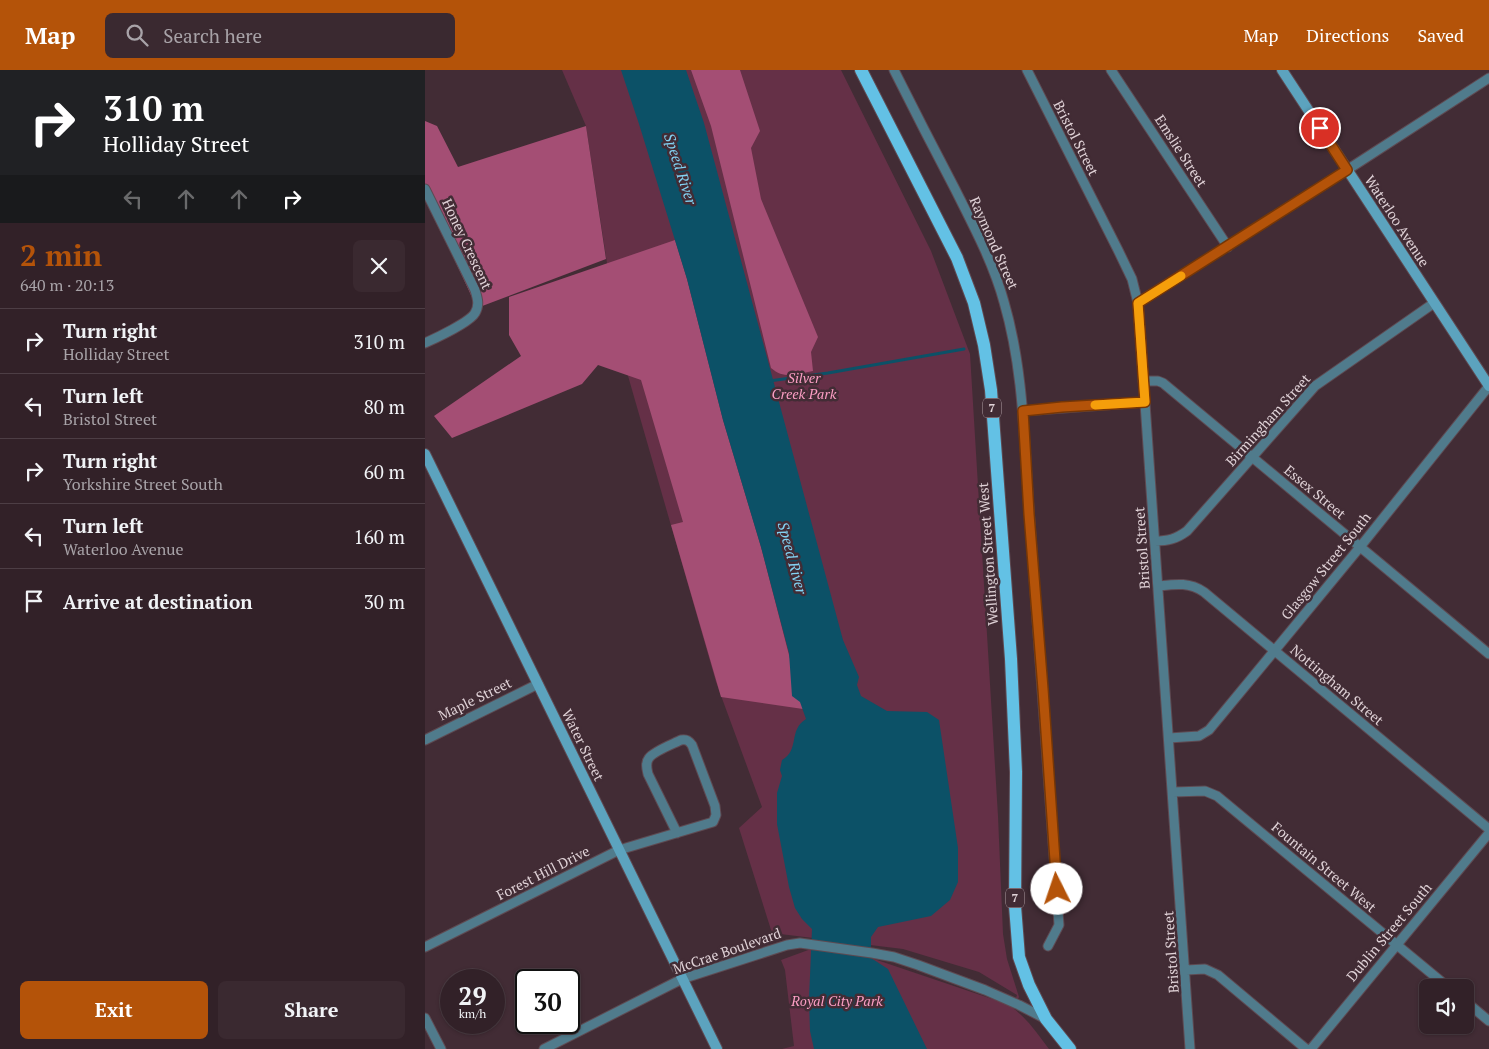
<!DOCTYPE html>
<html lang="en">
<head>
<meta charset="utf-8">
<style>
  :root { --surface:#322128; --page:#3a2930; --text:#f1f3f6; --muted:#a8a3a8; --line:#4d3e45; --accent:#b45309 }
  body { margin:0; font-family:"PT Serif",serif; background:var(--page); color:var(--text); height:100vh; display:flex; flex-direction:column; font-size:19px; white-space:nowrap }
  * { box-sizing:border-box; margin:0 }
  p { font-size:16px; color:var(--muted) }
  .icon { flex:none; width:28px; height:28px; fill:none; stroke:currentColor; stroke-width:2; stroke-linecap:round; stroke-linejoin:round }
  .map { position:relative; flex:1; overflow:hidden }
  .details { display:flex; flex-direction:column; background:var(--surface); width:425px }
  .details>* { flex:none }
  .hud { background:#202124; color:#fff; overflow:hidden }
  .controls { position:absolute; left:994px; top:909px; display:grid; gap:10px }
  .controls a { display:grid; place-items:center; width:55px; height:55px; border-radius:8px; background:var(--surface); box-shadow:0 1px 4px #0004,0 0 0 1px var(--line); font-size:25px }
  .speed { position:absolute; left:15px; top:899px; display:flex; gap:10px; font-size:25px; font-weight:700; text-align:center }
  .speed>* { display:grid; place-content:center; width:65px; height:65px; border-radius:50%; background:var(--surface); box-shadow:0 1px 4px #0004,0 0 0 1px var(--line); line-height:1 }
  .speed small { font-size:12px; font-weight:400 }
  .speed .limit { border:2px solid #111; border-radius:8px; background:#fff; color:#111 }
  .pin { position:absolute; display:grid; place-items:center; width:42px; height:42px; color:#fff; margin:-21px; border:2px solid #fff; border-radius:50%; box-shadow:0 1px 5px #0007 }
  .me { position:absolute; width:55px; margin:-28px; rotate:356deg; stroke-linejoin:round; filter:drop-shadow(0 0 4px #0008) }
  .turn { display:flex; align-items:center; gap:18px; height:105px; padding:0 20px; font-size:22px }
  .turn .icon { width:65px; height:65px; stroke-width:2.5 }
  .turn b { display:block; font-size:35px; line-height:42px }
  .lanes { display:flex; align-items:center; height:48px; padding:0 20px; background:#0003; justify-content:center; gap:25px; direction:ltr }
  .lanes .off { opacity:.35 }
  .round { display:grid; place-items:center; flex:none; width:52px; height:52px; border-radius:8px; background:var(--page) }
  .head { display:flex; align-items:center; justify-content:space-between; height:85px; padding:0 20px }
  h1 { font-size:30px; font-weight:600; line-height:38px; color:var(--accent) }
  .cta { display:flex; gap:10px; margin-top:auto; padding:10px 20px }
  .cta a { flex:1; height:58px; border-radius:8px; background:var(--accent); color:#fff; font-size:20px; font-weight:600; line-height:58px; text-align:center }
  .cta a+a { background:var(--page); color:var(--text) }
  ul { padding:0; list-style:none }
  li { display:flex; align-items:center; gap:15px; height:65px; padding:0 20px; border-top:1px solid var(--line) }
  li div { flex:1 }
  li b { display:block; font-size:19px }
  li em { font-style:normal }
  header { display:flex; align-items:center; gap:30px; box-sizing:border-box; height:70px; padding:0 25px; background:var(--accent); color:#fff }
  header strong { font-size:24px }
  nav { display:flex; gap:28px; margin-inline-start:auto; font-size:18px }
  .search { width:350px; height:45px; background:var(--page); display:flex; align-items:center; gap:12px; box-sizing:border-box; padding:0 18px; border-radius:8px; color:var(--muted); font-size:19px }
  main { display:flex; flex:1; min-height:0 }
  .map>svg:first-child { display:block }
  .green { fill:#653047 }
  .forest { fill:#a44e74 }
  .water { fill:#0c5167 }
  .lines { fill:none; stroke-linecap:round; stroke-linejoin:round }
  .stream { stroke:#0c5167; stroke-width:3 }
  .street-casing { stroke:#5e4a52; stroke-width:11 }
  .secondary-casing { stroke:#5e4a52; stroke-width:12 }
  .primary-casing { stroke:#5e4a52; stroke-width:14 }
  .street { stroke:#507b8c; stroke-width:9 }
  .secondary { stroke:#5ca3be; stroke-width:10 }
  .primary { stroke:#63c1e5; stroke-width:12 }
  .route-casing { stroke:#753606; stroke-width:12 }
  .route { stroke:#b45309; stroke-width:9 }
  .slow { stroke:#f59e0b; stroke-width:9 }
  .labels { text-anchor:middle; stroke-width:5; stroke-linejoin:round; paint-order:stroke }
  .shield { fill:#422c35; stroke:#b1a0a6; stroke-width:1 }
  .shield-label { font-size:12px; font-weight:bold; fill:#e0d2d7 }
  .street-label { font-size:14px; fill:#e0d2d7; stroke:#422c35 }
  .park-label { font-size:14px; font-style:italic; fill:#fc9ec4; stroke:#422c35 }
  .water-label { font-size:15px; font-style:italic; fill:#82d2f2; stroke:#422c35 }
</style>
</head>
<body>
<header>
<strong>Map</strong>
<div class="search"><svg class="icon" aria-label="search" viewBox="0 0 24 24"><circle cx="10" cy="10" r="6"/><path d="M15 15l6 6"/></svg>Search here</div>
<nav><a>Map</a><a>Directions</a><a>Saved</a></nav>
</header>
<main>
<section class="details">
<div class="hud">
<div class="turn"><svg class="icon" aria-label="right" viewBox="0 0 24 24"><path d="M7 20v-9h11M14 6l5 5-5 5"/></svg><div><b>310 m</b>Holliday Street</div></div>
<div class="lanes"><svg class="icon off" aria-label="left" viewBox="0 0 24 24"><path d="M17 20v-9H6M10 6l-5 5 5 5"/></svg><svg class="icon off" aria-label="ahead" viewBox="0 0 24 24"><path d="M12 20V5M6 11l6-6 6 6"/></svg><svg class="icon off" aria-label="ahead" viewBox="0 0 24 24"><path d="M12 20V5M6 11l6-6 6 6"/></svg><svg class="icon" aria-label="right" viewBox="0 0 24 24"><path d="M7 20v-9h11M14 6l5 5-5 5"/></svg></div>
</div>
<div class="head"><div><h1>2 min</h1><p>640 m · 20:13</p></div><a class="round"><svg class="icon" aria-label="close" viewBox="0 0 24 24"><path d="M6 6l12 12M18 6L6 18"/></svg></a></div>
<ul>
<li><svg class="icon" aria-label="right" viewBox="0 0 24 24"><path d="M7 20v-9h11M14 6l5 5-5 5"/></svg><div><b>Turn right</b><p>Holliday Street</p></div><em>310 m</em></li>
<li><svg class="icon" aria-label="left" viewBox="0 0 24 24"><path d="M17 20v-9H6M10 6l-5 5 5 5"/></svg><div><b>Turn left</b><p>Bristol Street</p></div><em>80 m</em></li>
<li><svg class="icon" aria-label="right" viewBox="0 0 24 24"><path d="M7 20v-9h11M14 6l5 5-5 5"/></svg><div><b>Turn right</b><p>Yorkshire Street South</p></div><em>60 m</em></li>
<li><svg class="icon" aria-label="left" viewBox="0 0 24 24"><path d="M17 20v-9H6M10 6l-5 5 5 5"/></svg><div><b>Turn left</b><p>Waterloo Avenue</p></div><em>160 m</em></li>
<li><svg class="icon" aria-label="arrive" viewBox="0 0 24 24"><path d="M6 21V4h12l-3 4 3 4H6"/></svg><div><b>Arrive at destination</b></div><em>30 m</em></li>
</ul>
<div class="cta"><a>Exit</a><a>Share</a></div>
</section>
<div class="map">
<svg width="1064" height="979" viewBox="0 0 1064 979">
  <rect width="100%" height="100%" fill="#422c35"/>
  <path class="green" d="M137 0H416L506 181 545 284 573 746 578 864 582 889 594 927 593 929 591 928 592 925 554 902 478 879 347 863 314 758 337 737 291 612 195 278 161 56Z
    M386 879 446 888 582 934C600 945 611 962 624 979H357L369 976 360 900 356 890Z"/>
  <path class="forest" d="M266 0H315L335 61 326 78 336 129 393 267 386 282 388 301C372 304 360 310 346 298L286 56Z
    M0 51 12 56 33 97 161 56 181 189 52 238 0 126Z
    M250 170 262 209 298 350 336 477 378 639 296 627 246 455 258 452 216 310 173 295 157 314 27 368 9 346 96 286 84 265V227Z"/>
  <path class="water" d="M196 0H261L279 53 418 570 434 607 432 615 436 626 462 641 502 642 514 650 533 778V812L525 830 506 846 453 857 446 867V888L463 899 502 979H389L385 961 384 929 387 859 377 849 370 838 364 817 352 754V723L357 706 355 700 357 690C375 680 363 660 381 649L375 632 367 626 364 583 336 477 298 350 262 209 214 54Z"/>
  <g class="lines">
    <path class="stream" d="M344 311 403 303 539 279"/>
    <defs>
      <path id="street" d="M469 0C489 40 509 79 530 119 548 155 568 192 579 232 600 304 599 379 605 452 615 587 624 721 634 855L623 876
        M602 0 693 180 707 209 713 233 765 979
        M686 0 803 177
        M0 119 50 220C52 227 55 235 50 243 45 252 11 268 0 273
        M713 233 922 100 1064 8
        M718 311H733L738 313 1064 584
        M598 341 720 332
        M730 471C743 471 751 469 762 461L890 316 1009 233
        M734 516C751 514 764 512 779 522L1064 759
        M744 668 774 666 784 660 935 477 1064 316
        M0 670 113 614
        M748 722 780 721 792 726 1024 918
        M0 877 194 780 288 752 291 745 290 736 267 675C264 671 262 669 256 670 248 674 229 681 224 688 220 693 222 699 223 704L252 763
        M761 900 780 899 793 905 881 979
        M1040 931 1064 951
        M0 948 16 979
        M119 979 257 909 362 875 375 873 447 883 469 887 493 895 560 920 594 935 621 949
        M886 979 1064 763"/>
      <path id="secondary" d="M857 0 1064 316
        M0 384 292 979"/>
      <path id="primary" d="M436 0 532 188 549 233 559 275 566 320 586 589 591 702 590 836 594 887 604 915 621 949 645 979"/>
    </defs>
    <use href="#street" class="street-casing"/>
    <use href="#secondary" class="secondary-casing"/>
    <use href="#primary" class="primary-casing"/>
    <use href="#street" class="street"/>
    <use href="#secondary" class="secondary"/>
    <use href="#primary" class="primary"/>
  </g>
  <g class="lines">
    <defs>
      <path id="route" d="M632 819 618 619 604 444 598 341 637 337 720 332 713 233 922 100 895 58"/>
    </defs>
    <use href="#route" class="route-casing"/>
    <use href="#route" class="route"/>
    <path class="slow" d="M670 335 720 332 713 233 756 206"/>
  </g>
  <g class="labels">
    <g class="shield">
      <rect x="558" y="328.5" width="18" height="19" rx="4"/>
      <rect x="581" y="818.5" width="18" height="19" rx="4"/>
    </g>
    <g class="shield-label">
      <text x="567" y="342">7</text>
      <text x="590" y="832">7</text>
    </g>
    <g class="street-label">
      <text transform="translate(651 68) rotate(63)" y="5">Bristol Street</text>
      <text transform="translate(756 81) rotate(57)" y="5">Emslie Street</text>
      <text transform="translate(972 151) rotate(57)" y="5">Waterloo Avenue</text>
      <text transform="translate(569 173) rotate(66)" y="5">Raymond Street</text>
      <text transform="translate(42 174) rotate(65)" y="5">Honey Crescent</text>
      <text transform="translate(843 350) rotate(-48)" y="5">Birmingham Street</text>
      <text transform="translate(890 422) rotate(40)" y="5">Essex Street</text>
      <text transform="translate(717 478) rotate(-94)" y="5">Bristol Street</text>
      <text transform="translate(563 484) rotate(-94)" y="5">Wellington Street West</text>
      <text transform="translate(901 496) rotate(-51)" y="5">Glasgow Street South</text>
      <text transform="translate(912 615) rotate(40)" y="5">Nottingham Street</text>
      <text transform="translate(50 629) rotate(-26)" y="5">Maple Street</text>
      <text transform="translate(158 675) rotate(64)" y="5">Water Street</text>
      <text transform="translate(899 797) rotate(40)" y="5">Fountain Street West</text>
      <text transform="translate(118 803) rotate(-27)" y="5">Forest Hill Drive</text>
      <text transform="translate(964 862) rotate(-50)" y="5">Dublin Street South</text>
      <text transform="translate(302 881) rotate(-19)" y="5">McCrae Boulevard</text>
      <text transform="translate(746 882) rotate(-94)" y="5">Bristol Street</text>
    </g>
    <g class="park-label">
      <text x="379" y="313">Silver<tspan x="379" dy="16">Creek Park</tspan></text>
      <text x="412" y="936">Royal City Park</text>
    </g>
    <g class="water-label">
      <text transform="translate(255 99) rotate(72)" y="5">Speed River</text>
      <text transform="translate(367 488) rotate(75)" y="5">Speed River</text>
    </g>
  </g>
</svg>
<div class="controls">
<a><svg class="icon" aria-label="sound" viewBox="0 0 24 24"><path d="M4 9h4l5-4v14l-5-4H4zM17 9q2 3 0 6"/></svg></a>
</div>
<div class="speed"><div>29<small>km/h</small></div><div class="limit">30</div></div>
<div class="pin" style="left:895px;top:58px;background:#d93025"><svg class="icon" aria-label="arrive" viewBox="0 0 24 24"><path d="M6 21V4h12l-3 4 3 4H6"/></svg></div>
<svg class="me" style="left:632px;top:819px" viewBox="-20 -20 40 40"><circle r="19" fill="#fff"/><path d="M0-13L10 11 0 6-10 11z" fill="#b45309"/></svg>
</div>
</main>
</body>
</html>
